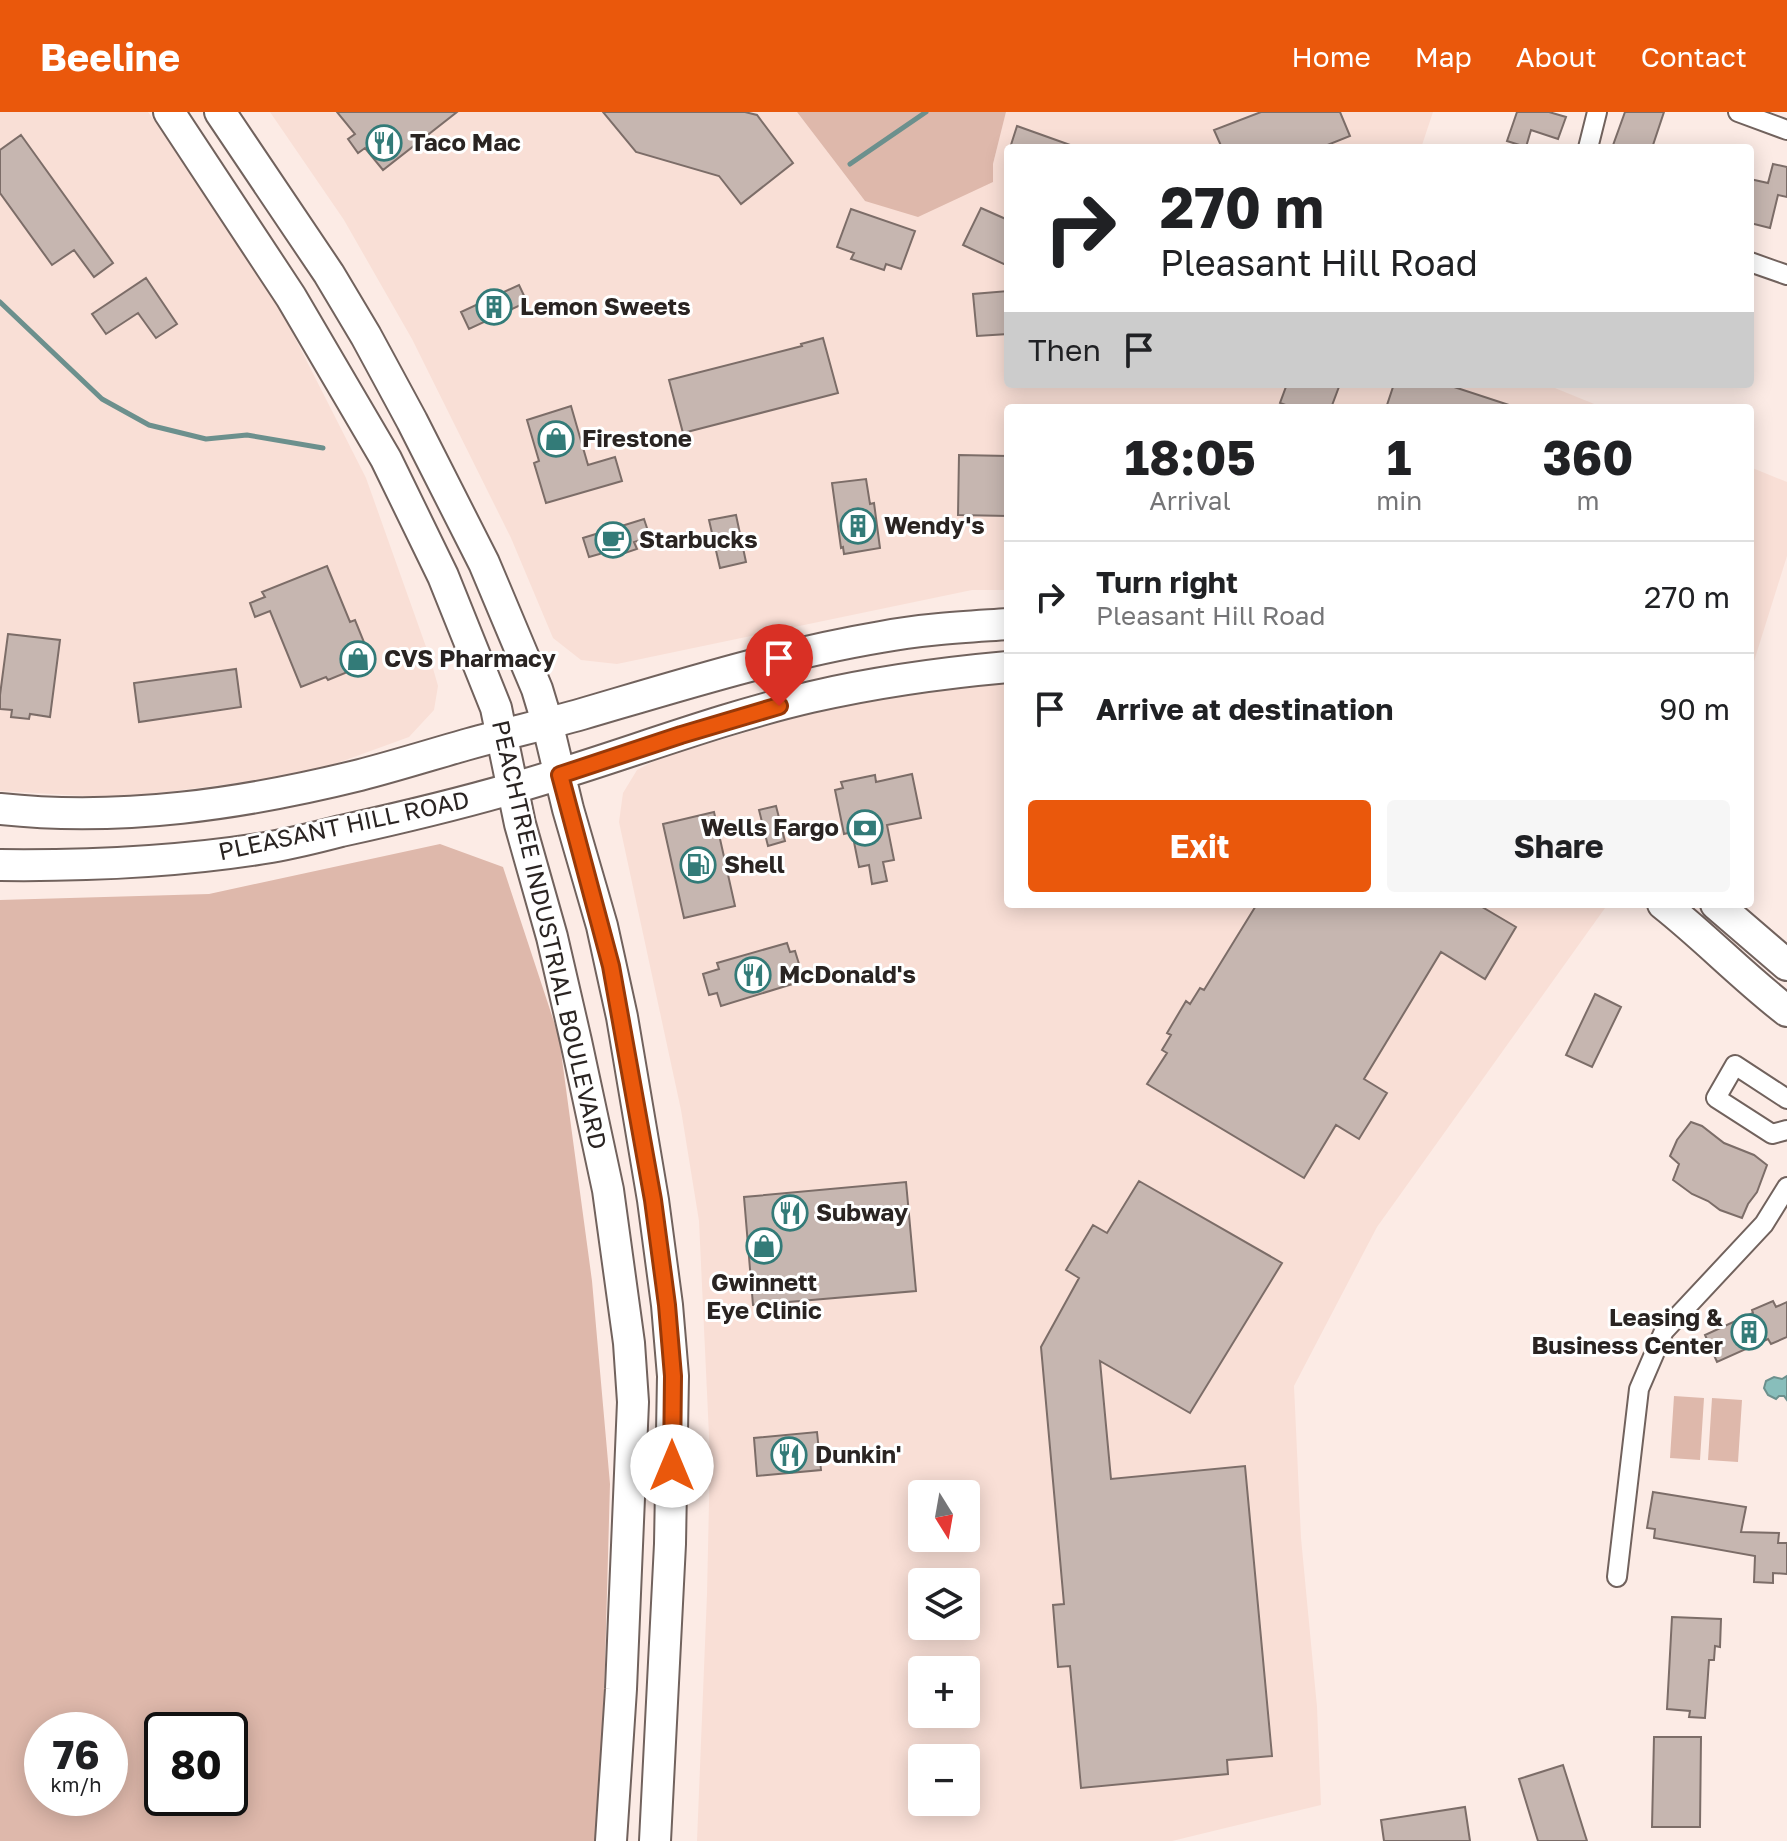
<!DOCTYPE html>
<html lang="en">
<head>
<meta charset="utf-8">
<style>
  :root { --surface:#fff; --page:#f6f6f6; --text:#202124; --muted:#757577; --line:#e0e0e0; --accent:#ea580c }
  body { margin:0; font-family:"Golos Text",sans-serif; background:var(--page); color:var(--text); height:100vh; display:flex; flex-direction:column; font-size:30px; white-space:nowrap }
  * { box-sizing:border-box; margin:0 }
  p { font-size:26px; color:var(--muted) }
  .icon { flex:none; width:44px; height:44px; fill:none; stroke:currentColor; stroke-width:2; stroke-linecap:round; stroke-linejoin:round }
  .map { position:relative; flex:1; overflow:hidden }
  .panel { position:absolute; left:1004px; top:292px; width:750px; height:504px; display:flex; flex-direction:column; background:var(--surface); border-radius:8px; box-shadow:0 4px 20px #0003 }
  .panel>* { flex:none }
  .guide { position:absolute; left:1004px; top:32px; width:750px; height:244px; border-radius:8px; box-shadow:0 4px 20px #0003; background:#fff; color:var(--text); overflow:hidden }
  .needle { width:52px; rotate:169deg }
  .fabs { position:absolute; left:908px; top:1368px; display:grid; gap:16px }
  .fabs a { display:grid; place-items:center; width:72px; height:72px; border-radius:8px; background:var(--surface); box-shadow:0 4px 20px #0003; font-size:40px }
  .speed { position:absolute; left:24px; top:1600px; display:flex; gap:16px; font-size:40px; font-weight:700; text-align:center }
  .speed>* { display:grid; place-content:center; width:104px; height:104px; border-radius:50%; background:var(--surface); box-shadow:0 4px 20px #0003; line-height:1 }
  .speed small { font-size:20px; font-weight:400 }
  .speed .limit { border:4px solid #111; border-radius:12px; background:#fff; color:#111 }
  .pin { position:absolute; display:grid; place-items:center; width:68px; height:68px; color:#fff; margin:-82px -34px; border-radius:50% 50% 50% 0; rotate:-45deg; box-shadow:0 0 8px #0007 }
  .pin .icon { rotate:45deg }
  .me { position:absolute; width:88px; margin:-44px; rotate:0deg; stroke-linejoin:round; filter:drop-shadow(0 0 6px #0008) }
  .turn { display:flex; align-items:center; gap:28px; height:168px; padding:0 24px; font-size:36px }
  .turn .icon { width:104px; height:104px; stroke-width:2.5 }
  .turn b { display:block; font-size:56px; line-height:68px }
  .then { display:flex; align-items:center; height:76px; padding:0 24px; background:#0003; gap:16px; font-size:30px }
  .eta { display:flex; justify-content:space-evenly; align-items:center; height:136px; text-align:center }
  .eta b { font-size:48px; font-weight:700; line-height:56px }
  .button { display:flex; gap:16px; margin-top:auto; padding:16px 24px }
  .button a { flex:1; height:92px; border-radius:8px; background:var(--accent); color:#fff; font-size:32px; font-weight:700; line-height:92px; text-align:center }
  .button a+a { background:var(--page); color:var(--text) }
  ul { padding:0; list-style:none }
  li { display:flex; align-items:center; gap:24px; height:112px; padding:0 24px; border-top:2px solid var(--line) }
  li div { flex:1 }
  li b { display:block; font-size:30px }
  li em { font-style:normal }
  header { display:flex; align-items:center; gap:48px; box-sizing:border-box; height:112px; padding:0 40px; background:var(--accent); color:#fff }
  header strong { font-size:38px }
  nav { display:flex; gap:44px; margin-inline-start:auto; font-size:28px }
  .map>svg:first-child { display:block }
  .built { fill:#f9dfd6; fill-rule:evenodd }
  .green { fill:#deb8ab; fill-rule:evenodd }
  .water { fill:#88bebb; stroke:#6c908d; stroke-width:2 }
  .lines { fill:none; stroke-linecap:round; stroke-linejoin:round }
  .stream { stroke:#6c908d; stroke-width:5 }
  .building { fill:#c6b6b0; stroke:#7c6d68; stroke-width:2 }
  .minor-casing { stroke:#71625d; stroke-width:22 }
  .trunk-casing { stroke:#71625d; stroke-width:34 }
  .minor { stroke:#fff; stroke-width:18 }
  .trunk { stroke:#fff; stroke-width:30 }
  .route-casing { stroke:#983908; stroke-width:20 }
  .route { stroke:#ea580c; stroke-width:14 }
  .labels { text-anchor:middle; stroke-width:6; stroke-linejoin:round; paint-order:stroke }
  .poi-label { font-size:24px; font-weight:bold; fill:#2a2422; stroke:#fff; text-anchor:start }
  .street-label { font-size:24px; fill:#2a2422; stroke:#fff }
</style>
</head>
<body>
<header>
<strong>Beeline</strong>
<nav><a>Home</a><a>Map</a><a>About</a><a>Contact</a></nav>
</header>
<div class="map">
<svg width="1787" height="1729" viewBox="0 0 1787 1729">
  <rect width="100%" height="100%" fill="#fcebe5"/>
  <path class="built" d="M0 0H148L257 151 366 366 430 546 438 574 434 598 409 625 307 662 120 686 0 679Z
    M270 0H797L865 89 993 52 1006 0H1433L1421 36H1008V272H1545L1604 296H1008V478H972L617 552 581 548 553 526 511 426 412 227 344 108Z
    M1750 355 1787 370V444L1750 562Z
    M975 571 1008 572V792H1601L1605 796 1377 1115 1294 1274 1301 1426 1317 1595 1321 1693 1172 1729H697L707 1482 710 1345 699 1109 681 998 619 710 623 681 637 658 662 645 862 586ZM922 1382H966V1426H922ZM922 1470H966V1514H922ZM922 1558H966V1602H922ZM922 1646H966V1690H922Z"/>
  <path class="green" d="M797 0H1006L993 52V70L918 105 865 89Z
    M440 732 503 755 559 925 592 1169 610 1372 601 1697 598 1729H0V788L209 782ZM42 1618H110V1686H42ZM162 1618H230V1686H162Z
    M1674 1284 1704 1286 1700 1348 1670 1346Z
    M1712 1286 1742 1288 1738 1350 1708 1348Z"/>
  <path class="water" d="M1787 1264V1288L1784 1284H1779L1776 1287 1768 1283 1764 1276 1766 1269 1774 1265 1782 1267Z"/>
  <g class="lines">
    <path class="stream" d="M850 52 926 0
      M0 190 102 287 149 313 206 327 247 323 323 336"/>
  </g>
  <path class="building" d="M337 0H457L383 58 365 36 358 41 348 27 355 22Z
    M603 0H745L757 3 793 51 741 92 719 64 636 40Z
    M1261 0H1340L1350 24 1320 36H1222L1214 18Z
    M1517 0H1549L1566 5 1558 27 1531 18 1526 35 1507 29Z
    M1625 0H1664L1652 36H1612Z
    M1017 14 1073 34V36H1010Z
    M21 23 113 151 94 165 74 138 52 153 0 81V38Z
    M1773 52 1787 55V85L1778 83 1770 116 1750 111V67L1768 71Z
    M981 96 1008 108V154L963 133Z
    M851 97 915 119 901 157 886 152 884 158 851 147 854 141 837 135Z
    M146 166 177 212 156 226 138 201 106 222 92 202Z
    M519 173 527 190 469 217 461 200Z
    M1008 179V222L977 224 973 182Z
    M823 226 838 281 683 321 669 268 802 234 801 232Z
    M1287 272H1340L1331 296H1294L1280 291Z
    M1394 272H1445L1509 293V296H1386Z
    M571 294 588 353 615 345 622 369 546 391 534 351 539 349 527 308Z
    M959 343 1008 344V404L958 403Z
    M866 367 870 392 874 391 880 436 844 442 843 435 841 436 832 371Z
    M736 403 746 450 720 456 709 408Z
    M644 407 650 425 634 430 637 437 619 443 617 437 589 445 583 426Z
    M327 454 350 510 355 508 372 550 328 568 326 565 301 575 270 499 255 505 250 491 265 485 262 480Z
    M8 522 60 528 50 605 30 602 29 607 11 605 12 598 0 597V583Z
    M236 557 241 595 139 610 134 571Z
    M912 662 921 706 887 713 894 748 883 750 887 769 872 772 869 753 859 755 852 720 844 722 835 678 843 676 841 670 875 663 876 670Z
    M776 694 785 729 768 734 759 698Z
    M714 700 735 794 684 806 663 712Z
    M1257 792H1477L1516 815 1485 867 1441 840 1364 967 1387 981 1359 1027 1336 1013 1304 1066 1147 972 1167 941 1162 938 1171 923 1167 921 1186 889 1190 892 1200 876 1204 878Z
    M787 831 790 840 795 839 803 865 798 866 799 870 721 894 717 881 709 883 703 862 719 857 717 851Z
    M1595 882 1621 895 1592 955 1566 943Z
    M1691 1010 1702 1014 1724 1031 1754 1043 1767 1053 1757 1080 1748 1092 1742 1106 1720 1098 1708 1089 1692 1082 1673 1068 1679 1052 1670 1044 1677 1028Z
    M1139 1069 1282 1151 1190 1301 1100 1249 1111 1367 1245 1354 1272 1644 1227 1648 1228 1662 1081 1676 1070 1554 1058 1555 1053 1493 1064 1492 1041 1235 1079 1166 1066 1158 1093 1113 1107 1121Z
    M906 1070 916 1179 753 1193 744 1085Z
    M1773 1189 1776 1195 1787 1190V1225L1771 1232 1768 1227 1717 1250 1705 1223 1753 1201 1752 1198Z
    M817 1320 821 1358 757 1364 754 1326Z
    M1653 1380 1746 1395 1741 1420 1779 1421 1778 1431H1787V1462L1773 1461V1471L1754 1470 1755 1444 1654 1426 1655 1417 1647 1416Z
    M1672 1505 1721 1507 1720 1535 1715 1534 1714 1548H1709L1705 1606 1689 1605 1690 1599 1667 1597Z
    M1654 1625H1701L1700 1715H1652Z
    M1563 1653 1587 1729H1538L1519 1667Z
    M1465 1695 1470 1729H1384L1381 1708Z"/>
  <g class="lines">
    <defs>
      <path id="minor" d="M1738 0 1787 18
        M1588 36 1597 0
        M1750 150 1787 163
        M1787 987 1735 953 1716 986 1772 1022 1787 1018
        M1617 1465 1639 1277 1664 1219 1764 1112 1787 1075"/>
      <path id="trunk" d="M169 0 291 185 386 347 443 464 496 596 520 712 552 825 576 929 608 1078 629 1231 633 1290 621 1577 611 1729
        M220 0 329 162 366 224 412 309 484 451 537 577 547 610 568 697 602 814 622 905 653 1088 667 1193 673 1264 670 1432 655 1729
        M0 697C121 710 243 692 360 663 395 654 430 643 465 633 504 622 543 613 582 602 681 573 780 542 881 525 923 517 966 515 1008 512
        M0 753C91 754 181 750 271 735 294 731 318 725 341 719 400 706 459 692 517 675 615 647 712 608 811 585 876 570 941 561 1008 555
        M1663 792C1706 826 1744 866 1787 899
        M1716 792 1787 853"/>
    </defs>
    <use href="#minor" class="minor-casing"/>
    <use href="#trunk" class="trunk-casing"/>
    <use href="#minor" class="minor"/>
    <use href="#trunk" class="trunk"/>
  </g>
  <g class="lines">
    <defs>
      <path id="route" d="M672 1354 673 1264 667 1193 653 1088 611 854 560 663 681 623 779 594"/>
    </defs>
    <use href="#route" class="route-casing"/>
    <use href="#route" class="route"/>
  </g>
  <defs>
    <symbol id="restaurant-ring" viewBox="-11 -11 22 22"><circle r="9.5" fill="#fff" stroke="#337b78" stroke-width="1.5"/><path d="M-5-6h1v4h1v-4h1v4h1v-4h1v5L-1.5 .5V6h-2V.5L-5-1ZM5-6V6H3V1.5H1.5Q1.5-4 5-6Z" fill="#337b78"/></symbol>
    <symbol id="building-ring" viewBox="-11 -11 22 22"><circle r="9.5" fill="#fff" stroke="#337b78" stroke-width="1.5"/><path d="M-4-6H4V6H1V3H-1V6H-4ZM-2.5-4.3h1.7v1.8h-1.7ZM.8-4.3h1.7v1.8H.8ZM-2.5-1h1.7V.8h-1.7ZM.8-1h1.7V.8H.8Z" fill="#337b78"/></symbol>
    <symbol id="shop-ring" viewBox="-11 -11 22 22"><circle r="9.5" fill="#fff" stroke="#337b78" stroke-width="1.5"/><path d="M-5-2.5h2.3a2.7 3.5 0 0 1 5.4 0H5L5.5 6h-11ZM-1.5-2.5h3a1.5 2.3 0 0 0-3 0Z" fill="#337b78"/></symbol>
    <symbol id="cafe-ring" viewBox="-11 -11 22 22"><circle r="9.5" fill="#fff" stroke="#337b78" stroke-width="1.5"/><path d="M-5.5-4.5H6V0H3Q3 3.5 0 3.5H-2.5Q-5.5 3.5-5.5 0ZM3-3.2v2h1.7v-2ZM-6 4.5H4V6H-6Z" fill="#337b78"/></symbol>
    <symbol id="bank-ring" viewBox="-11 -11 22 22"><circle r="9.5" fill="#fff" stroke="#337b78" stroke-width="1.5"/><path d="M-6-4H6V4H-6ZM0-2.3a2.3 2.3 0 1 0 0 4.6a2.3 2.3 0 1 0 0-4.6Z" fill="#337b78"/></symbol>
    <symbol id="fuel-ring" viewBox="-11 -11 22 22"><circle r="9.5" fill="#fff" stroke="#337b78" stroke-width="1.5"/><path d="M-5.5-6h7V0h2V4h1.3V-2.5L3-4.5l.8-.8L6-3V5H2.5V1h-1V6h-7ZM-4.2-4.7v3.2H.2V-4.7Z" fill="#337b78"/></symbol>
  </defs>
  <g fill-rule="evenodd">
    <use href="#restaurant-ring" x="364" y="11" width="40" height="40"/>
    <use href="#building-ring" x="474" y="175" width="40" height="40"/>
    <use href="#shop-ring" x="536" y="307" width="40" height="40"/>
    <use href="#building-ring" x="838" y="394" width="40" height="40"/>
    <use href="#cafe-ring" x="593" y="408" width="40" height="40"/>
    <use href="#shop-ring" x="338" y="527" width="40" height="40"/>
    <use href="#bank-ring" x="845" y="696" width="40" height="40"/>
    <use href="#fuel-ring" x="678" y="733" width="40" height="40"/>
    <use href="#restaurant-ring" x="733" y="843" width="40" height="40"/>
    <use href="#restaurant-ring" x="770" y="1081" width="40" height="40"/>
    <use href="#shop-ring" x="744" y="1114" width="40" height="40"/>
    <use href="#building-ring" x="1729" y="1200" width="40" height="40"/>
    <use href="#restaurant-ring" x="769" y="1323" width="40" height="40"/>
  </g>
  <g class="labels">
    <g class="poi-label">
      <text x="410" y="39">Taco Mac</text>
      <text x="520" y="203">Lemon Sweets</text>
      <text x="582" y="335">Firestone</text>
      <text x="884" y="422">Wendy's</text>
      <text x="639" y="436">Starbucks</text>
      <text x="384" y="555">CVS Pharmacy</text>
      <text x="839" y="724" text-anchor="end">Wells Fargo</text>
      <text x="724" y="761">Shell</text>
      <text x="779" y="871">McDonald's</text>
      <text x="816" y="1109">Subway</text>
      <text x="764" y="1179" text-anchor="middle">Gwinnett<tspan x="764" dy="28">Eye Clinic</tspan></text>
      <text x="1723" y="1214" text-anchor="end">Leasing &amp;<tspan x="1723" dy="28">Business Center</tspan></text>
      <text x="815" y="1351">Dunkin'</text>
    </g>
    <g class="street-label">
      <text transform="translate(344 714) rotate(-12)" y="8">PLEASANT HILL ROAD</text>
      <text transform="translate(549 823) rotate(77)" y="8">PEACHTREE INDUSTRIAL BOULEVARD</text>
    </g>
  </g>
</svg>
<div class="fabs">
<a><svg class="needle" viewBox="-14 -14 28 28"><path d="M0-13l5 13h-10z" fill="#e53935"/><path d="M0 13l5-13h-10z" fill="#757577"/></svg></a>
<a><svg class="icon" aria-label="layers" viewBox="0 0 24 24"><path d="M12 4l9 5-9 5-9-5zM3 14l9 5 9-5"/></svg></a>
<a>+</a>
<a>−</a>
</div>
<div class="speed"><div>76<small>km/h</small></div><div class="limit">80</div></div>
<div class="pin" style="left:779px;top:594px;background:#d93025"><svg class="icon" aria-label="arrive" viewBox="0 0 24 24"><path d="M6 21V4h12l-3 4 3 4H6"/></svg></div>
<svg class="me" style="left:672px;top:1354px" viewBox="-20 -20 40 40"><circle r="19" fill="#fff"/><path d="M0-13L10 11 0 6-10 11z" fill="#ea580c"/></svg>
<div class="guide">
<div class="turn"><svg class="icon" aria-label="right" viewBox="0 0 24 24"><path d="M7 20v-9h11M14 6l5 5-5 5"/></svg><div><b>270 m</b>Pleasant Hill Road</div></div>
<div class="then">Then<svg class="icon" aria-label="arrive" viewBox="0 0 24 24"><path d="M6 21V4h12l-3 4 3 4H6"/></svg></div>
</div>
<section class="panel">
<div class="eta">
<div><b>18:05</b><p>Arrival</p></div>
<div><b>1</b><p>min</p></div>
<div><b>360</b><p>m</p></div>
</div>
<ul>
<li><svg class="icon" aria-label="right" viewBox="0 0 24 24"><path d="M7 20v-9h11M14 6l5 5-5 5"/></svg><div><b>Turn right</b><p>Pleasant Hill Road</p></div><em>270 m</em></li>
<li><svg class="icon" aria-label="arrive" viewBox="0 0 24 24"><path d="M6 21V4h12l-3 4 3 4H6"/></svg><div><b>Arrive at destination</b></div><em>90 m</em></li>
</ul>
<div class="button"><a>Exit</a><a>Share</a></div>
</section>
</div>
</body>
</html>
